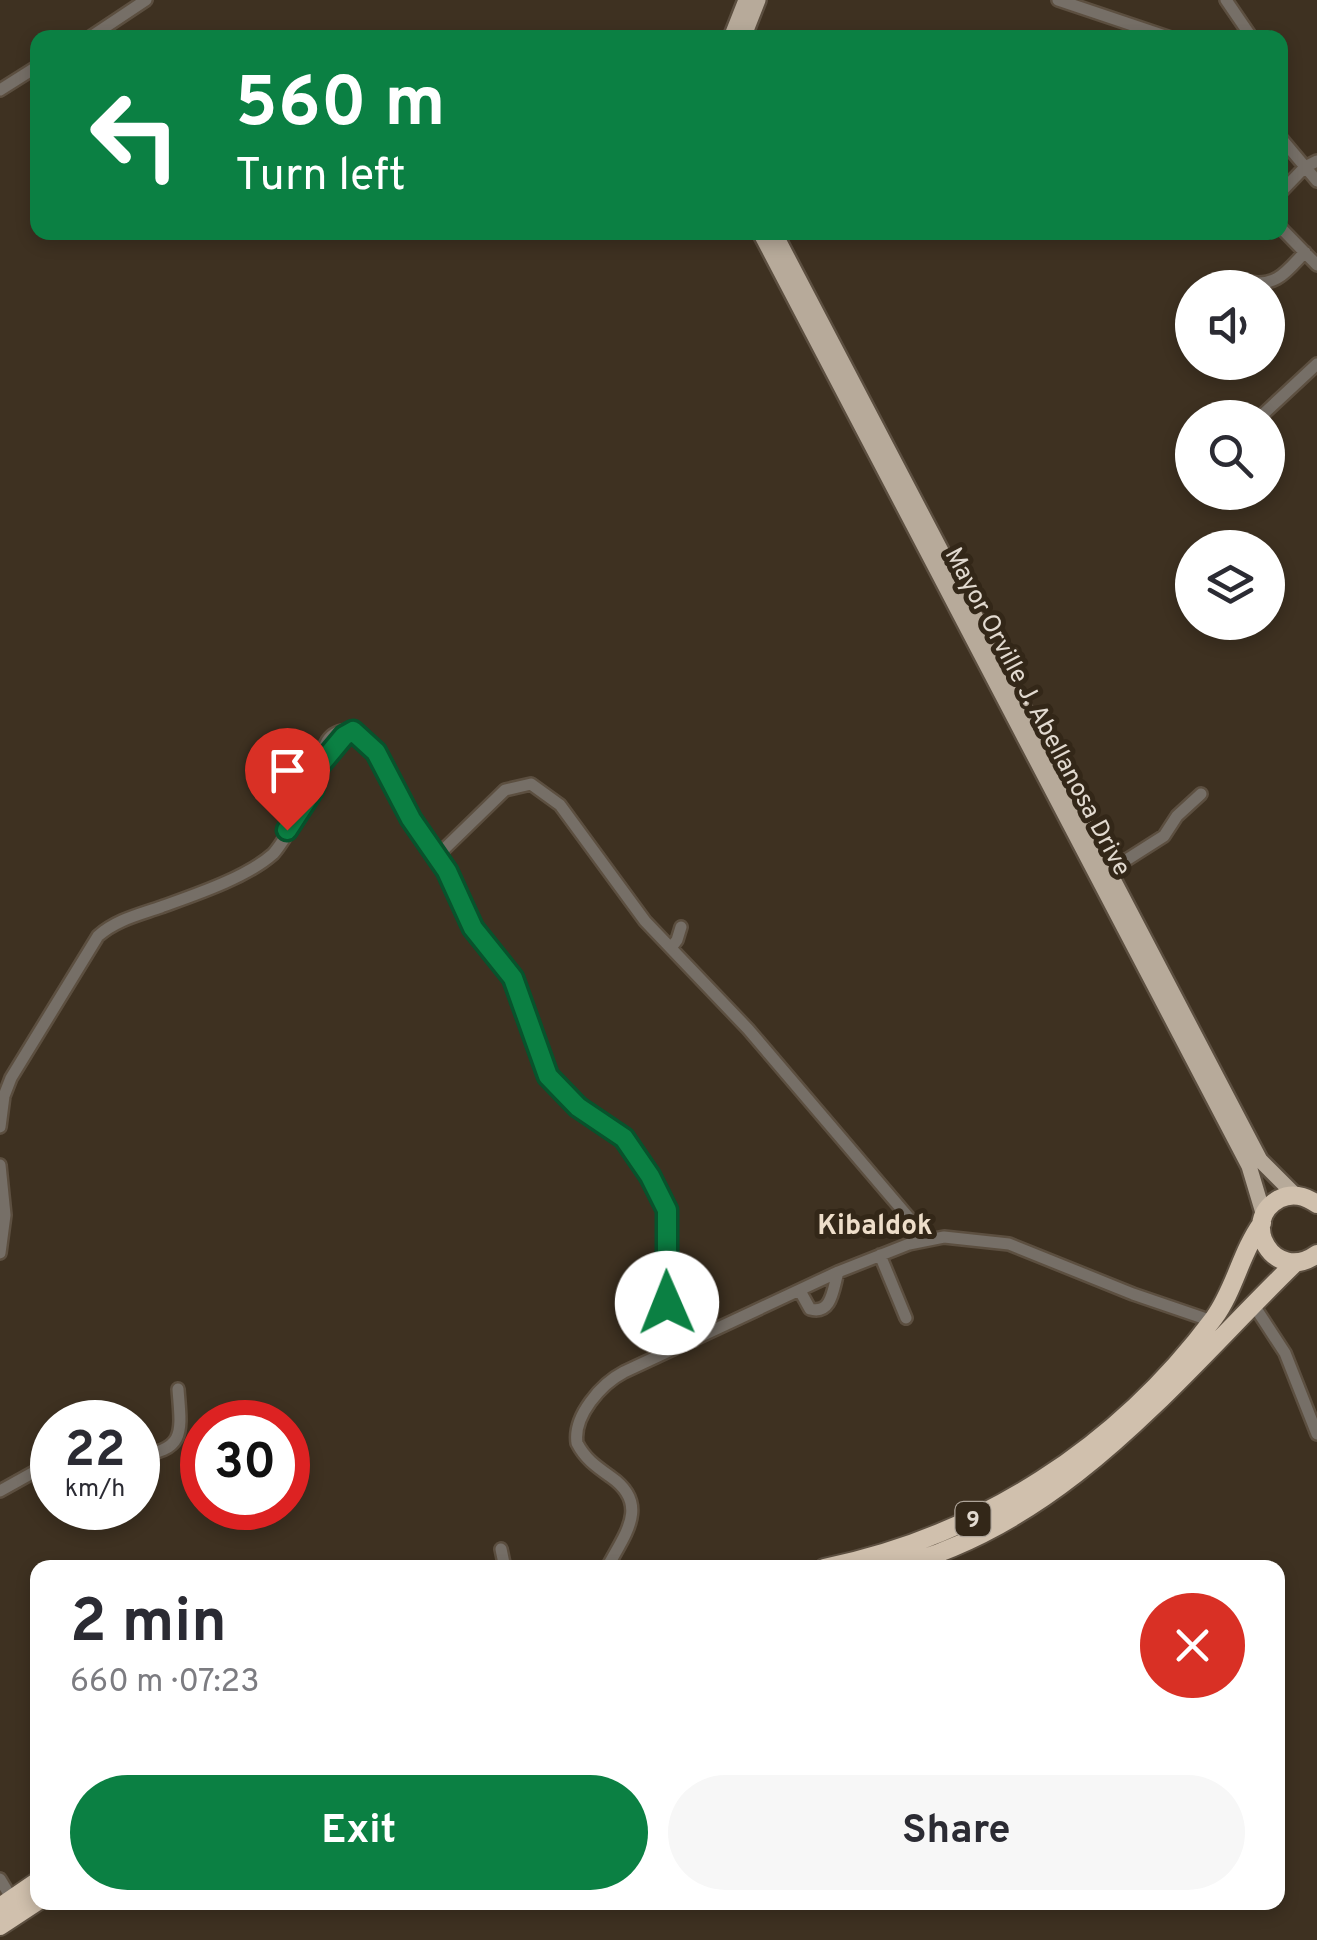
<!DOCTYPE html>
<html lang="en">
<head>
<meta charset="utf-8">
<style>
  :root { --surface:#fff; --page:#f7f7f7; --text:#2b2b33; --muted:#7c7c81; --accent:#0b8043 }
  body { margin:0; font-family:Overpass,sans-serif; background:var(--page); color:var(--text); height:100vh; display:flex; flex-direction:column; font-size:38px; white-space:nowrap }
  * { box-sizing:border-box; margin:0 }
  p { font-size:32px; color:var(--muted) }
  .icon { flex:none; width:55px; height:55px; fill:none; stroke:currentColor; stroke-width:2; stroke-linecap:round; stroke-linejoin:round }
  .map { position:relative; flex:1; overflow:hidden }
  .details { position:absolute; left:30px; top:1560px; width:1255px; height:350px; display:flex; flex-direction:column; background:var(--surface); border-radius:20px; box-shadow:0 5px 15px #0003 }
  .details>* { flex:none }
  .guide { position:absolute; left:30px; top:30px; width:1258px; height:210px; border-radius:20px; box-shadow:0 5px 15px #0003; background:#0b8043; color:#fff; overflow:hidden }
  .buttons { position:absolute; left:1175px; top:270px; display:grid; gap:20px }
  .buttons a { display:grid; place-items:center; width:110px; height:110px; border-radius:50%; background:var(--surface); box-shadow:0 5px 15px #0003; font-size:50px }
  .speed { position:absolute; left:30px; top:1400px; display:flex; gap:20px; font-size:50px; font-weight:700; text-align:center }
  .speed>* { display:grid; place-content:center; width:130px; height:130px; border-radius:50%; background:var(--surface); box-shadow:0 5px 15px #0003; line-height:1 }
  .speed small { font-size:25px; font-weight:400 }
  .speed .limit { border:15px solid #d22; background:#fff; color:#111 }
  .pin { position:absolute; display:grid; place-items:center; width:85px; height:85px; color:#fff; margin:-102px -42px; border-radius:50% 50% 50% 0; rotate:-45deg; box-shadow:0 0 10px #0007 }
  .pin .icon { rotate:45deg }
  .me { position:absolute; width:110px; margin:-55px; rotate:359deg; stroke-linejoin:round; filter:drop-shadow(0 0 8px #0008) }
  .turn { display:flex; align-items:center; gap:35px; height:210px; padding:0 40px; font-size:45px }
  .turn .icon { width:130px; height:130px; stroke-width:2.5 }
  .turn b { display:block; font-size:70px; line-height:85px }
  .round { display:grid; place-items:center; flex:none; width:105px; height:105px; border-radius:52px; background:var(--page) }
  .head { display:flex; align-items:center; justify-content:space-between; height:170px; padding:0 40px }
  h1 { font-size:60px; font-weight:700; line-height:75px }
  .button { display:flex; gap:20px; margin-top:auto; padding:20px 40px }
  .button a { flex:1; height:115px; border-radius:60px; background:var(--accent); color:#fff; font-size:40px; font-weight:700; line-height:115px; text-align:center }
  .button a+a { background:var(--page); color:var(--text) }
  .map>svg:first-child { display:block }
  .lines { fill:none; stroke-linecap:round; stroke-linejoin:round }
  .minor-casing { stroke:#5c4f40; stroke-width:16 }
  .major-casing { stroke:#5c4f40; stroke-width:20 }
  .highway-casing { stroke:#5c4f40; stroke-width:22 }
  .minor { stroke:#766f67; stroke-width:11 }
  .major { stroke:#b7aa9a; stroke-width:15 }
  .highway { stroke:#d0c0ad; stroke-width:18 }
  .route-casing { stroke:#07532c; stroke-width:25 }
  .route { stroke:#0b8043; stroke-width:18 }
  .labels { text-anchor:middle; stroke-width:10; stroke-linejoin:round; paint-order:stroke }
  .shield { fill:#332718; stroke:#aea499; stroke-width:2.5 }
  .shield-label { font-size:22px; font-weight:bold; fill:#e2dad0 }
  .street-label { font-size:25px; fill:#e2dad0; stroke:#332718 }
  .neighbourhood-label { font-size:28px; font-weight:bold; fill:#eedeca; stroke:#332718 }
</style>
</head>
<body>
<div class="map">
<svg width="1317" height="1940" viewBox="0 0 1317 1940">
  <rect width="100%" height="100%" fill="#3e3121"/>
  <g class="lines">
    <defs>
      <path id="minor" d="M1058 0 1171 38
        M1226 0 1252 38
        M89 38 146 0
        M0 90 38 66
        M1280 137 1317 181
        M1280 193 1305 167 1317 161
        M1280 227 1317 265
        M1248 282C1277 287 1286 272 1305 252
        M1259 418 1317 364
        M1190 481 1192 479
        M321 764 351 730
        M436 857 505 790 531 784 560 805 645 921 748 1029 927 1239
        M1109 871 1164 836 1177 816 1201 794
        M671 948 677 940 681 927
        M0 1127 4 1096 11 1078 98 936C116 920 138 915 161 907 194 895 246 878 273 854 281 846 309 799 314 788 324 764 316 730 351 730L376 752 411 819 447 871 468 920 513 978 548 1076 578 1107 624 1138 650 1176 667 1210V1303L694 1340
        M0 1165 5 1215 0 1253
        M880 1255 906 1318
        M800 1291 810 1309C832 1315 833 1289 838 1272
        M1253 1304 1285 1353 1317 1434
        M138 1455C187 1451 181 1430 178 1389
        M0 1491 52 1462
        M501 1549 505 1568
        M607 1568C624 1535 651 1505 611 1477 597 1467 585 1459 577 1443 573 1416 601 1384 624 1372L838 1272 909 1244 944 1237 1009 1244 1133 1294 1212 1321
        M0 1879 15 1904"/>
      <path id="major" d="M731 38 746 0
        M743 38 758 0
        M760 232 1249 1166 1264 1216
        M774 232 1260 1160 1295 1195"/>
      <path id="highway" d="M1317 1204C1305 1196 1293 1192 1279 1199 1238 1221 1274 1285 1317 1254
        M824 1568C981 1536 1118 1447 1214 1318 1235 1289 1241 1252 1262 1223
        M891 1568C1064 1525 1174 1381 1295 1263
        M0 1907 38 1881
        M0 1926 38 1901"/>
    </defs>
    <use href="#minor" class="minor-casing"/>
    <use href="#major" class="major-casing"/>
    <use href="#highway" class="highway-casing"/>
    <use href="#minor" class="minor"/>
    <use href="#major" class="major"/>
    <use href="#highway" class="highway"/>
  </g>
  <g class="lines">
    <defs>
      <path id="route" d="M287 830 313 790 319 766 344 736 353 731 376 752 411 819 447 871 473 928 513 978 548 1076 578 1107 624 1138 650 1176 667 1210V1303"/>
    </defs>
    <use href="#route" class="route-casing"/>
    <use href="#route" class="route"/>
  </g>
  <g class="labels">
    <rect class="shield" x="955.5" y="1502" width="35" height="34" rx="8"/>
    <g class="shield-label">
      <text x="973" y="1527">9</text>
    </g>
    <g class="street-label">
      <text transform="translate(1039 711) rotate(62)" y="9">Mayor Orville J. Abellanosa Drive</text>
    </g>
    <g class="neighbourhood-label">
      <text x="875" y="1234">Kibaldok</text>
    </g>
  </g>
</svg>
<div class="buttons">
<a><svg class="icon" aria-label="sound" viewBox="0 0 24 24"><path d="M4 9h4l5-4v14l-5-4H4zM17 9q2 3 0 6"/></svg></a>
<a><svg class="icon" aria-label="search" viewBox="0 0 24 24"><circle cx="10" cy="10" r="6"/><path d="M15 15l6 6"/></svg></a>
<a><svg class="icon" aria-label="layers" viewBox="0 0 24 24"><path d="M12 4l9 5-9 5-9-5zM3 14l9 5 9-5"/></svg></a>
</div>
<div class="speed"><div>22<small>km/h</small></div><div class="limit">30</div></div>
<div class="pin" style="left:287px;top:830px;background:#d93025"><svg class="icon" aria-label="arrive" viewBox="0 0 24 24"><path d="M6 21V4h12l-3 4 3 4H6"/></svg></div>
<svg class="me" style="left:667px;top:1303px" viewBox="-20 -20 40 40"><circle r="19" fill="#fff"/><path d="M0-13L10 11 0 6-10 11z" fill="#0b8043"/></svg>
<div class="guide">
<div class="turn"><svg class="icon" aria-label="left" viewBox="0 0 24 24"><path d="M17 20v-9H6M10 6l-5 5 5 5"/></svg><div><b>560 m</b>Turn left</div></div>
</div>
<section class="details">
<div class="head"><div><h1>2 min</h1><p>660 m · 07:23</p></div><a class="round" style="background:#d93025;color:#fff"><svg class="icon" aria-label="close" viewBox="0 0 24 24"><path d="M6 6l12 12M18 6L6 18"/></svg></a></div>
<div class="button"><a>Exit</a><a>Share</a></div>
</section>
</div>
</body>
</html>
